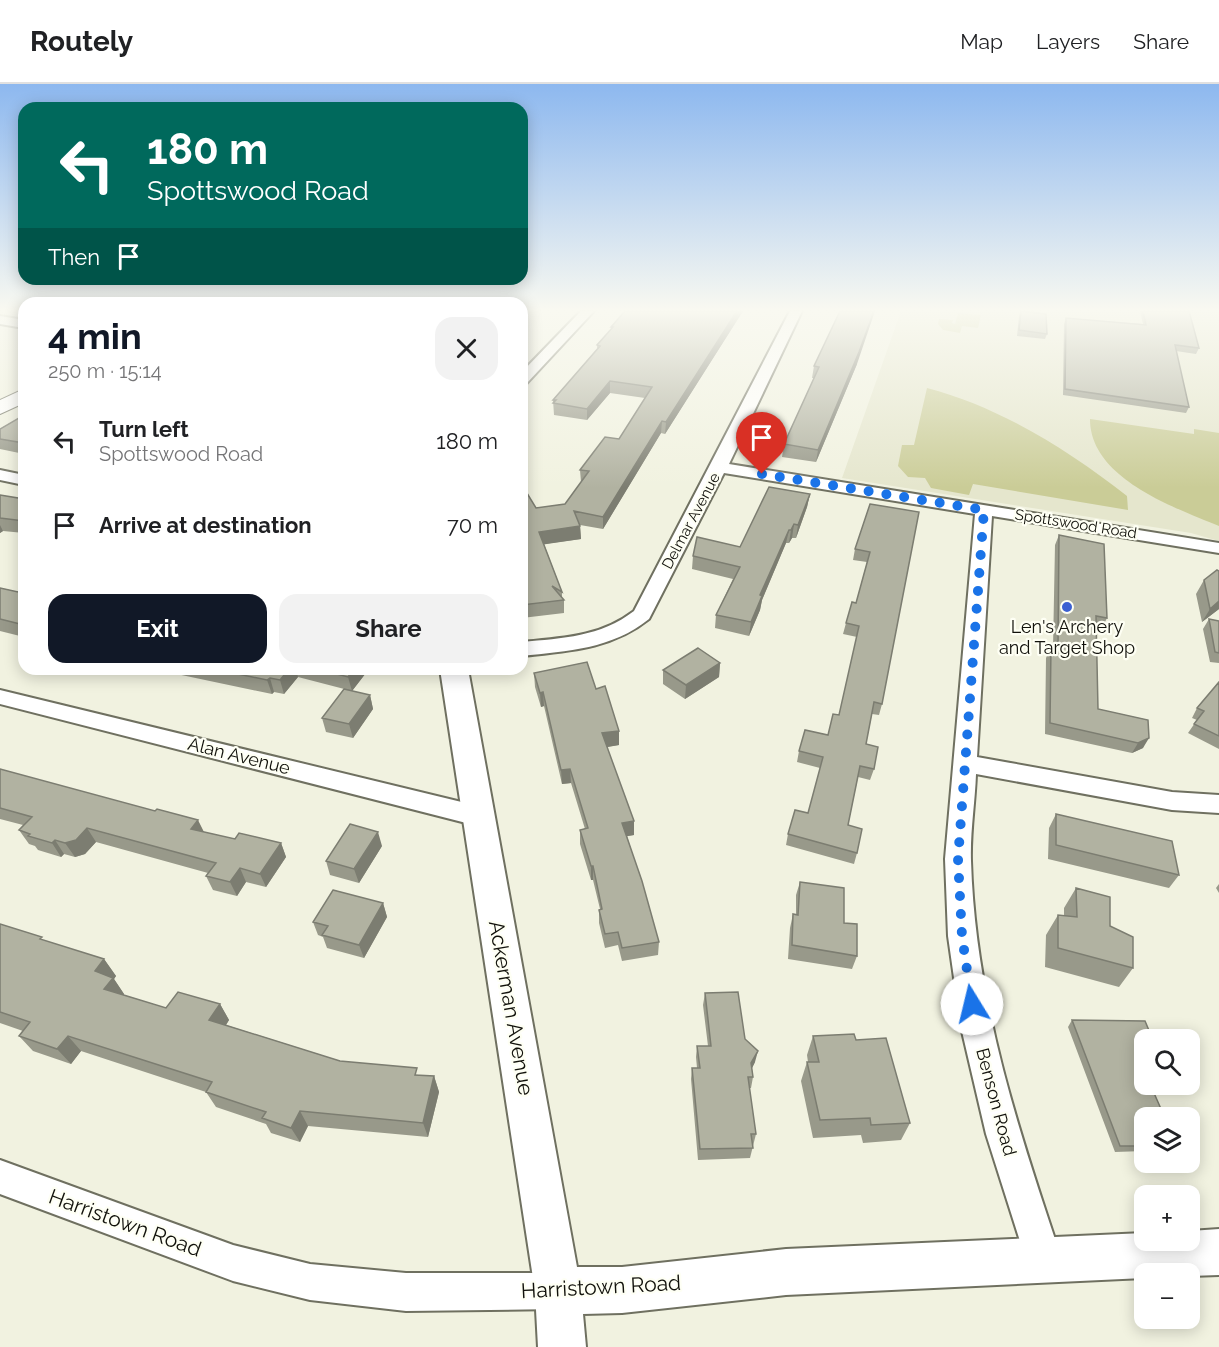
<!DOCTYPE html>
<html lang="en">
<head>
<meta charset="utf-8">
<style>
  :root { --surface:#fff; --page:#f2f2f2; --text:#202124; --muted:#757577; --line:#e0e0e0; --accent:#111827 }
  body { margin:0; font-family:Raleway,sans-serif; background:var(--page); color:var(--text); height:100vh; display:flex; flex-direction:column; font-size:22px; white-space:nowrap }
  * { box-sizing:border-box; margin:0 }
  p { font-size:20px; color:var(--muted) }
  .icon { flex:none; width:33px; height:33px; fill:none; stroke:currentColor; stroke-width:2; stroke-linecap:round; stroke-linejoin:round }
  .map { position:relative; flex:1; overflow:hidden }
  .drawer { position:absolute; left:18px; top:213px; width:510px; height:378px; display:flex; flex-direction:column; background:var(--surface); border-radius:18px; box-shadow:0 3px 15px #0003 }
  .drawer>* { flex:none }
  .hud { position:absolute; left:18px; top:18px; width:510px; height:183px; border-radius:18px; box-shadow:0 3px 15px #0003; background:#00695c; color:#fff; overflow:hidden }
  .buttons { position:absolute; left:1134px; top:945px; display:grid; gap:12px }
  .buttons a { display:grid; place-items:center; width:66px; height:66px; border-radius:12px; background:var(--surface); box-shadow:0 3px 15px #0003; font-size:30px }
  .pin { position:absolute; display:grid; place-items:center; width:51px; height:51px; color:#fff; margin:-62px -26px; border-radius:50% 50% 50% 0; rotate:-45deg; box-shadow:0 0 6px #0007 }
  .pin .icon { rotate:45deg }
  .me { position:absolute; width:66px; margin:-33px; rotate:351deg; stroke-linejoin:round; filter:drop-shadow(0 0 4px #0008) }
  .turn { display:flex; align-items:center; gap:21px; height:126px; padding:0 30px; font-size:27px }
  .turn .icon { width:78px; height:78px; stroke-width:2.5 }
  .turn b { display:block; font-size:42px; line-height:51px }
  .then { display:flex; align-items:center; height:57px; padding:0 30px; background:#0003; gap:12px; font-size:22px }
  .round { display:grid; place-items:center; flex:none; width:63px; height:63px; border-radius:18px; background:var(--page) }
  .overview { display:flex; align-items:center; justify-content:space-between; height:102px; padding:0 30px }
  h1 { font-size:36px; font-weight:700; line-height:45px; color:var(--accent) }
  .button { display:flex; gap:12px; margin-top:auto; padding:12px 30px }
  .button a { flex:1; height:69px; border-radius:18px; background:var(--accent); color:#fff; font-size:24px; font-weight:700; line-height:69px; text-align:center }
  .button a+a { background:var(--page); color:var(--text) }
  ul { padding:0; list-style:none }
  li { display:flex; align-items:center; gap:18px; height:84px; padding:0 30px }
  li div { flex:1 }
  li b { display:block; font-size:22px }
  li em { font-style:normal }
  header { display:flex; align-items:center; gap:36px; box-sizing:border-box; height:84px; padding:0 30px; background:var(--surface); border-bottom:2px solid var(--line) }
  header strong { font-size:28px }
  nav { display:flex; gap:33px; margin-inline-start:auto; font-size:21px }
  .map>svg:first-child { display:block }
  .built { fill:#e5e6cd }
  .green { fill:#cacc97 }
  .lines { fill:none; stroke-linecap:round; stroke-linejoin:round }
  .minor-casing { stroke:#6f7060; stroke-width:4 }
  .tertiary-casing { stroke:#6f7060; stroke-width:4 }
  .secondary-casing { stroke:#6f7060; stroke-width:2 }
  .minor { fill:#fff; fill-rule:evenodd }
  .tertiary { fill:#fff; fill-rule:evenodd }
  .secondary { fill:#fff; fill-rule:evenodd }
  .wall { fill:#98998a }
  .shaded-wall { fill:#7c7d71 }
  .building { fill:#b1b2a1; stroke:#7c7d71; stroke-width:1.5 }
  .route { stroke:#1a73e8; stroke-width:10; stroke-dasharray:0 18 }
  .poi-dot { fill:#3c60d2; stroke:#fefff4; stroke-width:2 }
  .labels { text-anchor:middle; stroke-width:4.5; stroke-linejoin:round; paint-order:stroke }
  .far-street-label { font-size:15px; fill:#11110b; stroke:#fefff4 }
  .poi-label { font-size:18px; fill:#11110b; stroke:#fefff4 }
  .street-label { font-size:18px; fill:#11110b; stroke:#fefff4 }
  .near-street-label { font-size:21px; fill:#11110b; stroke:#fefff4 }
</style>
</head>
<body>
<header>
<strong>Routely</strong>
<nav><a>Map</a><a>Layers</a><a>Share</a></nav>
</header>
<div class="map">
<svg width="1219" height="1263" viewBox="0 0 1219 1263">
  <rect width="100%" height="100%" fill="#f1f2e0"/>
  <path class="built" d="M901 227H1219V457L1191 449 842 394Z"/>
  <path class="green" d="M958 229 981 231 978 244 962 242 960 249 943 246 938 240 939 235 953 236 952 239 955 240Z
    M927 304C1000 323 1068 366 1127 412L1128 426 973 400 969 411 931 404 925 394 908 393 898 382 902 361H914Z
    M1090 335 1194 350V345L1219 349V442C1173 423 1090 394 1090 335Z"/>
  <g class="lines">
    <defs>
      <path id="minor" d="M581 227H594L527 299 522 300V288Z
        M790 227H802L729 380 1219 459V469L992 432 977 673 1172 708 1219 711V729L1172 726 976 690C975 719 970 748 971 777 975 915 1018 1046 1062 1176L1057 1189 1044 1194 1031 1189 1026 1176 986 1050 961 943 948 852 945 775 975 430 724 389 649 535C612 565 568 567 522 572V558C563 554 600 553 634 527Z
        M0 232 24 236V244L0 240Z
        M0 386 24 391V401L0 396Z
        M0 606 478 722 487 725 491 732 487 739 478 742 0 620Z
        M0 1076 233 1161 310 1180 406 1189H558L571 1194 576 1207 571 1220 558 1225 406 1227 310 1216 233 1197 0 1110Z"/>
      <path id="tertiary" d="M440 585H468L577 1183H622L786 1165 1144 1149V1156H1190V1147L1219 1145V1191L1190 1192V1190H1144V1194L786 1211 622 1229 583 1230 586 1263H538L535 1207Z"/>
      <path id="secondary" d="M24 305V319L0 330V316Z"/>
    </defs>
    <use href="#minor" class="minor-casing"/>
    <use href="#tertiary" class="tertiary-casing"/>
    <use href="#secondary" class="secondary-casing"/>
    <use href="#minor" class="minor"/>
    <use href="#tertiary" class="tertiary"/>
    <use href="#secondary" class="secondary"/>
  </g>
  <path class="wall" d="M625 227H743L665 350 661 349 603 445 580 441 581 455 544 460 562 508V514L564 516V529L522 534V401L536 424 565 420 581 398 580 386 619 355 645 314 610 309 587 336 554 331 553 316 597 265V261L611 246V243Z
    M1020 227 1047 250 1045 255 1017 252 1019 232Z
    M1140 227H1189L1199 264 1196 270 1176 267 1189 323 1186 329 1063 311 1064 240 1066 234 1143 240Z
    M857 280 816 378 782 373 784 360 814 294H812L814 282Z
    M24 331V370L0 365V345Z
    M810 410 807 423 796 454H792L789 459H786L762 516 760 526 749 552 715 544 716 531 733 495 692 485 693 472 740 463Z
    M0 411 24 415V449L3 447 0 449Z
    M870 420 882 620 879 631 872 630 866 660 874 685 870 696 858 693 848 741 857 769 854 780 786 761 788 750 808 729 820 684 797 678 799 667 828 651 839 631 857 553 843 550 846 539 856 519 867 478 853 476 855 465Z
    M1059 451 1107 534 1102 544 1096 543 1098 625 1148 636 1143 664 1132 669 1045 650 1046 574 1051 563 1053 564 1055 461Z
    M1219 487V525L1202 538 1196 510 1204 496Z
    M0 504 18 508 24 507V553L0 547Z
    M1209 535 1219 537V579L1210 578 1203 545Z
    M720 579 719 593 685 615 663 600V586Z
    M153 585H369L352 607 298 593 284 610 274 608 272 610Z
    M534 589 596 605 619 647V661L606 663 634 737V751L627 752 659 858 658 871 622 877 618 861 605 864 599 839V826L600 825 593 796H591L580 760V746L585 745 571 699 562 700 544 622 541 623 535 603Z
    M1219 598V665L1188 649 1197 636 1192 634 1197 624Z
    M370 611 373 625 353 654 326 648 322 634Z
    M0 685 204 748 235 755 281 759 286 773 266 803 246 798 237 812 213 806 206 792 208 789 96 758 85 770 75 773 64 770 61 773 38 766 35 762 29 760 19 746 23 741 0 735Z
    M1056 730 1179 791 1169 804 1048 775 1049 744Z
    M382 762 359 799 330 791 326 777Z
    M800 798 844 839 857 872 852 885 788 875 790 844 793 830 796 831V811Z
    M1219 800V809L1216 804Z
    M1076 804 1110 842 1133 884 1119 903 1045 883 1046 851 1058 831H1064V824Z
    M383 819 387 833 364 874 327 864 323 853 318 851 313 838Z
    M0 840 45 857 104 875 116 892 114 895 124 910V911L166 924 220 920 229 936 226 941 340 977 419 991 434 992 439 1008 428 1053 308 1042 300 1058 271 1049 266 1040 216 1023 206 1008 81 967 71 980 33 967 19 952 23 947 0 939Z
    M705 909 745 955 755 978 752 984 753 993 751 1004H749L756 1050 750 1074 698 1076 691 995 692 984H697L696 973 697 962H708L703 921Z
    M1072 936 1144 956V982H1142L1144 1034V1067L1115 1068 1068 943Z
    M813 952 856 956 910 1039 901 1056 863 1059 861 1051 813 1054 801 997 807 978H808L807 971Z"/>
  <path class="shaded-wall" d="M522 227H527V230L522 235Z
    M737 227H743L665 350 666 338Z
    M874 227H875L857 280 816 378 818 366Z
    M610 297V309L587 336V325Z
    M662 337 661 349 603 445V433Z
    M810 410 807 423 796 454 798 441Z
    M794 440 792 454 789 459 791 446Z
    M0 441 3 447 0 449Z
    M580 442 581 455 540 461 539 448Z
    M789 446 786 459 762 516 760 526 749 552 751 538 760 511Z
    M1219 517V525L1202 538 1210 525Z
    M720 579 719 593 685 615 686 601Z
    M289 585H296L298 593 284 610 280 596Z
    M354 585H369L352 607 348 593Z
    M270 594 274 608 272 610 267 596Z
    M543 608 544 622 541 623 540 609Z
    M370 611 373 625 353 654 349 640Z
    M619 647V661L602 664V649Z
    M1149 654 1143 664 1132 669 1138 659Z
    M570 685 571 699 562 700 561 686Z
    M198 736 205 750 191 745Z
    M634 737V751L622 753V739Z
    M87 744 96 758 85 770 75 773 65 759Z
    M378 748 382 762 359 799 354 785Z
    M55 756 64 770 61 773 52 759Z
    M281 759 286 773 266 803 260 790Z
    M591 782H593V796H591Z
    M240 784 246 798 237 812 230 798Z
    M383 819 387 833 364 874 359 861Z
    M104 875 116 892 114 895 124 910 116 921 104 905 95 887Z
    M220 920 229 936 219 952 209 936Z
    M68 952 81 967 71 980 57 965Z
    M758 967 755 978 749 990 751 979Z
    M434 992 439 1008 428 1053 423 1039Z
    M300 1027 308 1042 300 1058 291 1044Z"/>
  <path class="building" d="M625 227H737L666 338 662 337 603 433 574 427 580 442 539 448 562 508 552 502 564 516 522 521V401L536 424 565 420 589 387 580 386 605 353 619 355 652 303 610 297 587 325 553 319 556 316H553L600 262 597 261 613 243H611Z
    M840 227H874L859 268 818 366 784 360 819 283 814 282Z
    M1021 227 1046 230 1047 250 1019 246Z
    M1143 227H1189L1199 264 1175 261 1189 323 1065 305 1066 234 1146 241Z
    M24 331V359L0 355V345Z
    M769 403 810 410 798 441 794 440 791 446H789L760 511 762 512 751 538 716 531 740 483 693 472 697 453 740 463Z
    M0 411 24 415V437L0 434Z
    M870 420 919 428 882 620 874 618 866 660 878 663 874 685 860 682 848 741 862 745 857 769 788 750 795 726 808 729 823 673 799 667 805 646 828 651 833 630 839 631 859 542 846 539 852 518 856 519 870 468 855 465Z
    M1059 451 1104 460 1107 534 1096 532 1098 625 1148 636 1149 654 1138 659 1050 639 1051 563 1058 565Z
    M1217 486 1219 487V517L1210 525 1204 496Z
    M0 504 18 508 20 506 24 507V541L0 535Z
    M1209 535 1219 537V569L1215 568Z
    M698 564 720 579 686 601 663 586Z
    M587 578 596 605 605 602 619 647 602 649 634 737 622 739 642 797 659 858 622 864 618 848 605 850 599 826 602 825 593 782H591L580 746 588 744 570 685 561 686 543 608 540 609 534 589Z
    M214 585H289L280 596 270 594 267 596Z
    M318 585H354L348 593Z
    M1219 598V652L1194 640 1204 627 1197 624Z
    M344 605 370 611 349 640 322 634Z
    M0 685 155 727 157 725 198 736 191 745 235 755 239 749 281 759 260 790 240 784 230 798 206 792 216 779 87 744 76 756 65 759 55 756 52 759 28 752 30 750 19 746 32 733 0 724Z
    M1056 730 1172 757 1179 791 1056 761Z
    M350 740 378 748 354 785 326 777Z
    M800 798 844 804V839L857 840V872L792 861 793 830 798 831Z
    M1076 804 1110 813V842L1133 853V884L1058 864V831L1077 833Z
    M333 806 383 819 359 861 322 851 328 842 313 838Z
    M0 840 42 853 40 855 104 875 95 887 113 894 104 905 166 924 178 908 220 920 209 936 340 977 417 984 415 991 434 992 423 1039 300 1027 291 1044 262 1034 266 1028 206 1008 212 998 68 952 57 965 19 952 30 938 0 928Z
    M738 908 745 955 758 967 751 979 753 993H748L756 1050H751L753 1064 700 1065 692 984H700L697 962H711L705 909Z
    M1072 936 1145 937 1153 956H1144V976H1139L1144 987V1000H1150L1165 1034H1144V1062H1120Z
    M854 950 856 956 886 954 910 1039 871 1041 870 1034 820 1036 807 978H819L813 952Z"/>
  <linearGradient id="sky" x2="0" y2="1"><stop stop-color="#8db8ef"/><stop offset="0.56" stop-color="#f9f9f1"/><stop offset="1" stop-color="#f9f9f1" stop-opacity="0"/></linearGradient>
  <rect width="1219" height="404" fill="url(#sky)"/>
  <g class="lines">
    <path class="route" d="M762 390 984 426 958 775 962 852 972 920"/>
  </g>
  <circle class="poi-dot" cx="1067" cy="523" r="6"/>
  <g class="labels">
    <g class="far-street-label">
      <text transform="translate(691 437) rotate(-62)" y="5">Delmar Avenue</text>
      <text transform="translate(1076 440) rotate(9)" y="5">Spottswood Road</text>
    </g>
    <g class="poi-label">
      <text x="1067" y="549">Len's Archery<tspan x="1067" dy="21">and Target Shop</tspan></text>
    </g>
    <g class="street-label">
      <text transform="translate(239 672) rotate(14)" y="6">Alan Avenue</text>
      <text transform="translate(996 1018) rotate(75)" y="6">Benson Road</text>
    </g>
    <g class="near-street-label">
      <text transform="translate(511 924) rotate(80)" y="7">Ackerman Avenue</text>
      <text transform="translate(125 1139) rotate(20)" y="7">Harristown Road</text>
      <text transform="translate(601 1203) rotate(-3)" y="7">Harristown Road</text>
    </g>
  </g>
</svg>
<div class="buttons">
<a><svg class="icon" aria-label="search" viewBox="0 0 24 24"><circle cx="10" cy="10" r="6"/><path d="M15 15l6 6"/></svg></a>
<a><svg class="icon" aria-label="layers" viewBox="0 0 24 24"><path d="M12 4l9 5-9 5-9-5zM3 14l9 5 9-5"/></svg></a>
<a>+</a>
<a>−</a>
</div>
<div class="pin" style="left:762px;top:390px;background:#d93025"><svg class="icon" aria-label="arrive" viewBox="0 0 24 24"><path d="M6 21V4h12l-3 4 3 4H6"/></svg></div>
<svg class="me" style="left:972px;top:920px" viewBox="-20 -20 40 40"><circle r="19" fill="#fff"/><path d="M0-13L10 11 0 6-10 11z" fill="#1a73e8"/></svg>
<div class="hud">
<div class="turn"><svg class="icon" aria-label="left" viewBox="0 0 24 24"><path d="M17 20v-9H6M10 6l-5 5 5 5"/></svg><div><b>180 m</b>Spottswood Road</div></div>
<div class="then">Then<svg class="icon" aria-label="arrive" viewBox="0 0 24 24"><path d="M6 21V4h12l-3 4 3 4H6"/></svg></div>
</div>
<section class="drawer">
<div class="overview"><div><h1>4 min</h1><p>250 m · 15:14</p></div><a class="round"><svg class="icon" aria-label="close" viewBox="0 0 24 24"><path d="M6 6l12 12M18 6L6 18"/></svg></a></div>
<ul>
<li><svg class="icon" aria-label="left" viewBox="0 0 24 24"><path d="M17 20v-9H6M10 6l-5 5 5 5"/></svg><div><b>Turn left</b><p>Spottswood Road</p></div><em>180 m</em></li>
<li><svg class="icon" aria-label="arrive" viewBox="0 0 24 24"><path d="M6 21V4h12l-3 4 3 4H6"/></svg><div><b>Arrive at destination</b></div><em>70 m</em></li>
</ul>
<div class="button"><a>Exit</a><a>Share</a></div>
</section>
</div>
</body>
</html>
